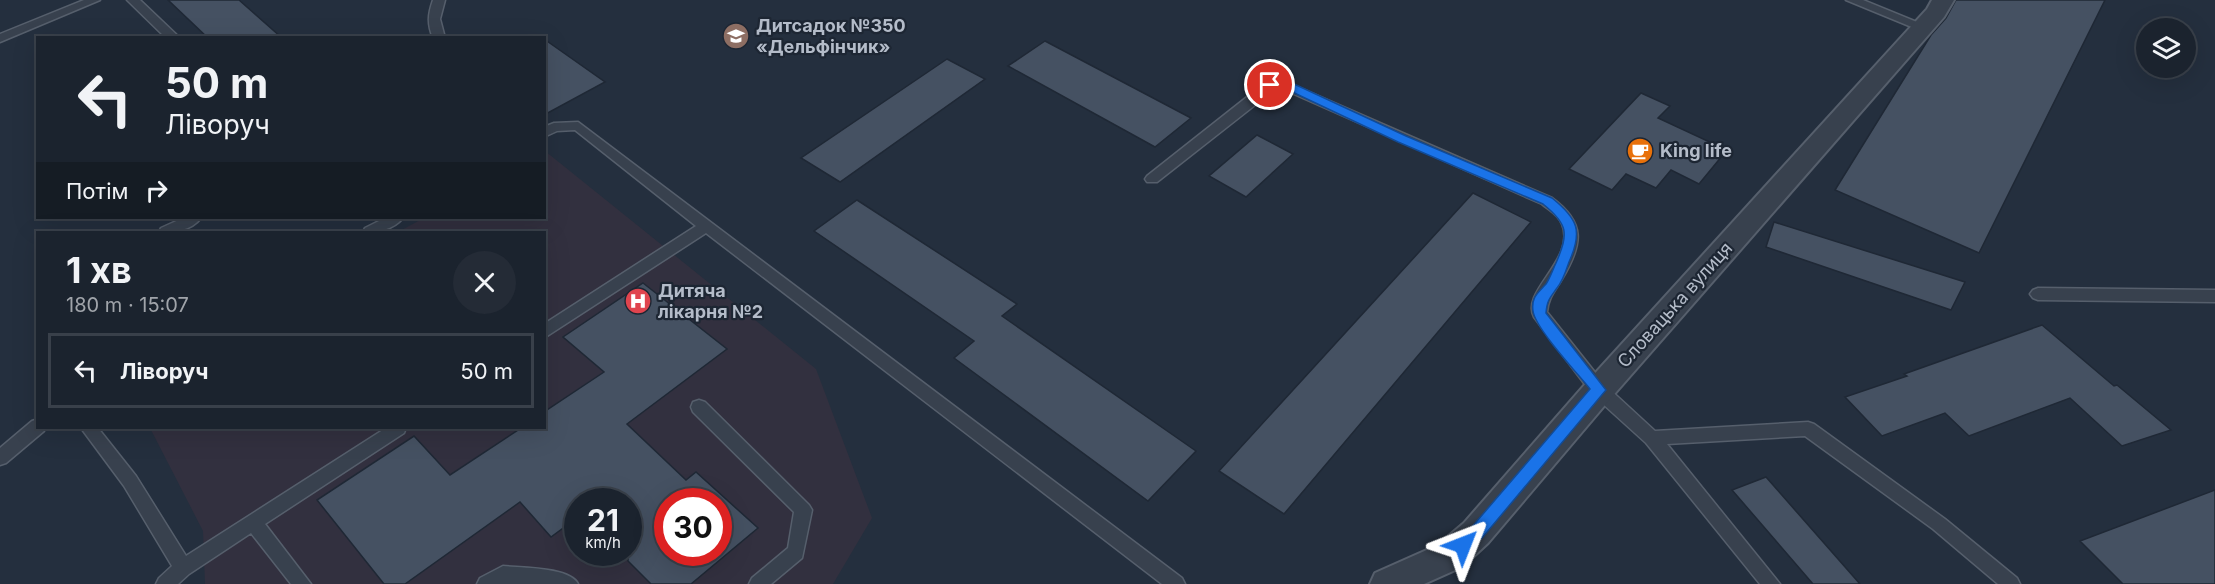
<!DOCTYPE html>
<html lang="uk">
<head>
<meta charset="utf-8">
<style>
  :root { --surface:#1b232e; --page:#242b36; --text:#f1f3f6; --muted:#a0a4aa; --line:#39404a }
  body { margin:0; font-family:Inter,sans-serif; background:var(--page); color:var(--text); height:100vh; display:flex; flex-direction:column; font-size:22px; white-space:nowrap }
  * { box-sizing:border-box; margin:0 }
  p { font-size:20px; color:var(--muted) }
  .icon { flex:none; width:33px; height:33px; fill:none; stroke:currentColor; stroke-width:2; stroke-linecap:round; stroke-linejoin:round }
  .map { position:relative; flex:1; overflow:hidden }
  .panel { position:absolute; left:36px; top:231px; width:510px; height:198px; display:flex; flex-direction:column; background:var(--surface); border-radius:0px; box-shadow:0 6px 24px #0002,0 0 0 2px var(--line) }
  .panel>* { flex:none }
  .hud { position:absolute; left:36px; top:36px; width:510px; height:183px; border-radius:0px; box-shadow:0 6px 24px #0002,0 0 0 2px var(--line); background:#1b232e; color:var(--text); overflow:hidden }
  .buttons { position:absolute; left:2136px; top:18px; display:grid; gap:12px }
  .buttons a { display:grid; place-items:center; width:60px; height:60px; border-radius:50%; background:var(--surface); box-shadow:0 6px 24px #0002,0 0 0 2px var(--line); font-size:30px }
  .speed { position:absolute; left:564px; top:488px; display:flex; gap:12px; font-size:30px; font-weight:700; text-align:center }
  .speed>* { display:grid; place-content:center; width:78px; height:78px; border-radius:50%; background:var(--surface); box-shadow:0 6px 24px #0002,0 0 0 2px var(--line); line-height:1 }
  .speed small { font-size:15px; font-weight:400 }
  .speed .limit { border:9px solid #d22; background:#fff; color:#111 }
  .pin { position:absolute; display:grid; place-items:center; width:51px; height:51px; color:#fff; margin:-26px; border:3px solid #fff; border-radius:50%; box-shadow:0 2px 6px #0007 }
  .me { position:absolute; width:66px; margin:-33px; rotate:45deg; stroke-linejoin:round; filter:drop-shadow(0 0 4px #0008) }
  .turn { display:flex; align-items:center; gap:21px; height:126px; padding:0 30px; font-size:27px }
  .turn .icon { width:78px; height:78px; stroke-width:2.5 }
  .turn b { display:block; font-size:42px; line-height:51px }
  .then { display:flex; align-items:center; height:57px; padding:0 30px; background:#0003; gap:12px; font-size:22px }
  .round { display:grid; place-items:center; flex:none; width:63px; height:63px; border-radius:32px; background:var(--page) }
  .overview { display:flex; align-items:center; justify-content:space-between; height:102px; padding:0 30px }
  h1 { font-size:36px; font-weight:700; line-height:45px }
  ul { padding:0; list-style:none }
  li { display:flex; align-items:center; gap:18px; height:75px; margin:0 12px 9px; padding:0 18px; border:3px solid var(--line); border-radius:0px }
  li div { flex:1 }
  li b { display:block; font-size:22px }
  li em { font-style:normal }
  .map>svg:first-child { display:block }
  .medical { fill:#32303f; fill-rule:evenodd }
  .building { fill:#455162; stroke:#1f2835; stroke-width:1.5; fill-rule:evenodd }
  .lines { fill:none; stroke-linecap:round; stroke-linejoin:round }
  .service-casing { stroke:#565f6c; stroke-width:3 }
  .minor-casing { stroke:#565f6c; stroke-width:4 }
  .service { fill:#38414e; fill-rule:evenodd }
  .minor { fill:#38414e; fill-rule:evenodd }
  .route { fill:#1a73e8; stroke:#114b97; stroke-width:1.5 }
  .labels { text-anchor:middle; stroke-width:4.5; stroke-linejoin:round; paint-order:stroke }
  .poi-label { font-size:18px; font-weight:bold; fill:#b4bcc9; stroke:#1d2633; text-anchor:start }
  .street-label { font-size:18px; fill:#b4bcc9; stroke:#1d2633 }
</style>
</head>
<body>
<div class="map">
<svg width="2215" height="584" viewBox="0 0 2215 584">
  <rect width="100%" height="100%" fill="#242f3e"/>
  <path class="medical" d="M545 151 816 369 872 518 833 584H205L203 531 150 428H544V232H398L424 218H544ZM578 501H628V552H578ZM668 501H718V552H668Z"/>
  <path class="building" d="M168 0H239L282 38H208Z
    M1956 0H2105L1979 253 1835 190 1931 35 1946 18Z
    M544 39 605 82 544 115Z
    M1045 41 1191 118 1155 147 1008 66Z
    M947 59 985 79 840 182 801 158Z
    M1641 93 1670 106 1658 118 1727 150 1699 184 1671 170 1656 188 1626 174 1612 190 1569 169Z
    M1257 135 1293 154 1246 197 1209 176Z
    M1473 193 1531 222 1284 514 1219 471Z
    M857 200 1017 304 1002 316 1196 451 1148 501 954 358 974 341 814 231Z
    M1774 222 1965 282 1951 310 1766 247Z
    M643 283 727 349 627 424 686 480 696 472 758 528 691 584H651L628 561V501H578V517L551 537 520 502 405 584H384L317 500 414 436 450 475 521 428H544V412L604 372 563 337ZM668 501H718V552H668Z
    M2042 325 2114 386 2117 385 2171 430 2122 446 2070 398 1969 436 1945 413 1882 436 1845 397 1907 376 1904 374Z
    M1766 477 1860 584H1813L1732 490Z
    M2215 490V584H2123L2080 541Z"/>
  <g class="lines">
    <defs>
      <path id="service" d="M84 0H100L0 42V34Z
        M127 0H140L180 38H166Z
        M433 0H445L440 19 445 38H433C427 24 428 14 433 0Z
        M1846 0H1863L1929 27 1927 30H1919Z
        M1279 79 1552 198C1586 223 1583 244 1562 279 1555 291 1548 298 1547 312L1605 385 1655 431 1808 422 1814 424 1945 519 2017 578 2020 584H1998L1933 529 1805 436 1667 444 1780 584H1760L1646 443 1593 395 1534 317C1520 291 1577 259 1562 224 1559 215 1549 210 1542 204L1278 87 1157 182H1147L1145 179 1147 176 1266 82Z
        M578 122 1182 578 1185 584H1162L706 233 544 338V324L696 226 575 130 557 131 544 137V127L554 123Z
        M183 218H201C191 231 174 232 159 232L161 228Z
        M385 218H403C393 230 378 232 363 232L365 228Z
        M2038 288 2215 290V302L2038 300 2033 298 2030 294 2033 290Z
        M699 400 705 402 809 505 812 510 802 558 771 584H749L752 578 788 548 794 512 693 412 691 407 693 402Z
        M38 419V428H45L44 431 6 463 0 465V448L32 421Z
        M81 428H98L136 476 186 556 386 428H406L404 433 265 524 311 584H291L251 533 189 574 178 584H156L159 578 172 566 124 486Z
        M503 566C521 568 570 567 578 584H477L480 578Z"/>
      <path id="minor" d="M1932 0H1954L1944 17 1610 399 1488 543 1462 567 1424 584H1370L1375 573 1438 545 1464 523 1588 381 1927 9Z"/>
    </defs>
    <use href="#service" class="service-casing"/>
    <use href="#minor" class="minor-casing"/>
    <use href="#service" class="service"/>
    <use href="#minor" class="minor"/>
  </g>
  <path class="route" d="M1270 81 1292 83 1406 136 1552 198C1578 219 1583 231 1569 262 1566 271 1563 281 1557 288 1550 298 1547 300 1546 313L1606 390 1482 538 1463 552 1458 550 1455 545 1471 528 1590 389C1578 374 1535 328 1533 311 1531 297 1538 293 1546 284 1550 278 1553 269 1556 263 1569 233 1568 224 1543 204L1398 142 1286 89 1266 87 1264 85Z"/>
  <defs>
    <symbol id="school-disc" viewBox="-11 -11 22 22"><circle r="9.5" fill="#8d6e63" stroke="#1d2633"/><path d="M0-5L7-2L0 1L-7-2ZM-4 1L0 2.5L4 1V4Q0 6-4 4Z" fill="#fff"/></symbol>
    <symbol id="cafe-disc" viewBox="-11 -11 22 22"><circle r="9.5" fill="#e8710a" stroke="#1d2633"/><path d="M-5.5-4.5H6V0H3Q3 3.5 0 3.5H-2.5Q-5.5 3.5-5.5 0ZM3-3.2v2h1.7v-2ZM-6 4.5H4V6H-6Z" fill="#fff"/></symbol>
    <symbol id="hospital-disc" viewBox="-11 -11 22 22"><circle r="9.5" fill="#e0444e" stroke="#1d2633"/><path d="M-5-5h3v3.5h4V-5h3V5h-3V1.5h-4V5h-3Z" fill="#fff"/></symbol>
  </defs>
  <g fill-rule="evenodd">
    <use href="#school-disc" x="721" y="21" width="30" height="30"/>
    <use href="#cafe-disc" x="1625" y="136" width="30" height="30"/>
    <use href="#hospital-disc" x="623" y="286" width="30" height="30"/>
  </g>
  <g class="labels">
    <g class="poi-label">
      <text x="756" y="32">Дитсадок №350<tspan x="756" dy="21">«Дельфінчик»</tspan></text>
      <text x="1660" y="157">King life</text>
      <text x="658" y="297">Дитяча<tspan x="658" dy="21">лікарня №2</tspan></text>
    </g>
    <g class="street-label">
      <text transform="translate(1675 305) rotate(-48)" y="6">Словацька вулиця</text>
    </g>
  </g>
</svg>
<div class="buttons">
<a><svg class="icon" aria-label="layers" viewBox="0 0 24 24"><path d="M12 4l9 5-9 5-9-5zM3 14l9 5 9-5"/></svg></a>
</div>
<div class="speed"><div>21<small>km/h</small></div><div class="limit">30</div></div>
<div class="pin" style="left:1270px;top:85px;background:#d93025"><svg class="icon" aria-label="arrive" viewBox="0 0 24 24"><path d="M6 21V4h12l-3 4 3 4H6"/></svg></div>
<svg class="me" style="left:1463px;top:545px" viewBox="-20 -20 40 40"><path d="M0-17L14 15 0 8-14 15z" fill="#1a73e8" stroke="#fff" stroke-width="4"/></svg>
<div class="hud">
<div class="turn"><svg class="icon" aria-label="left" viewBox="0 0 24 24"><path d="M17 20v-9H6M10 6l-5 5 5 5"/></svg><div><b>50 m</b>Ліворуч</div></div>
<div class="then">Потім<svg class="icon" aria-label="right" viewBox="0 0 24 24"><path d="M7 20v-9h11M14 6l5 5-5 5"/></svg></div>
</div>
<section class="panel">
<div class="overview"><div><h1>1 хв</h1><p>180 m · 15:07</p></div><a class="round"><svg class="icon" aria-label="close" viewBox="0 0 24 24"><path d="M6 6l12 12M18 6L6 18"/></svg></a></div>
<ul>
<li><svg class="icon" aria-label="left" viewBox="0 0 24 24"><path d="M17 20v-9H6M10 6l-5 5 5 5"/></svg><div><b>Ліворуч</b></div><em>50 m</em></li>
</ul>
</section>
</div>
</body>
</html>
